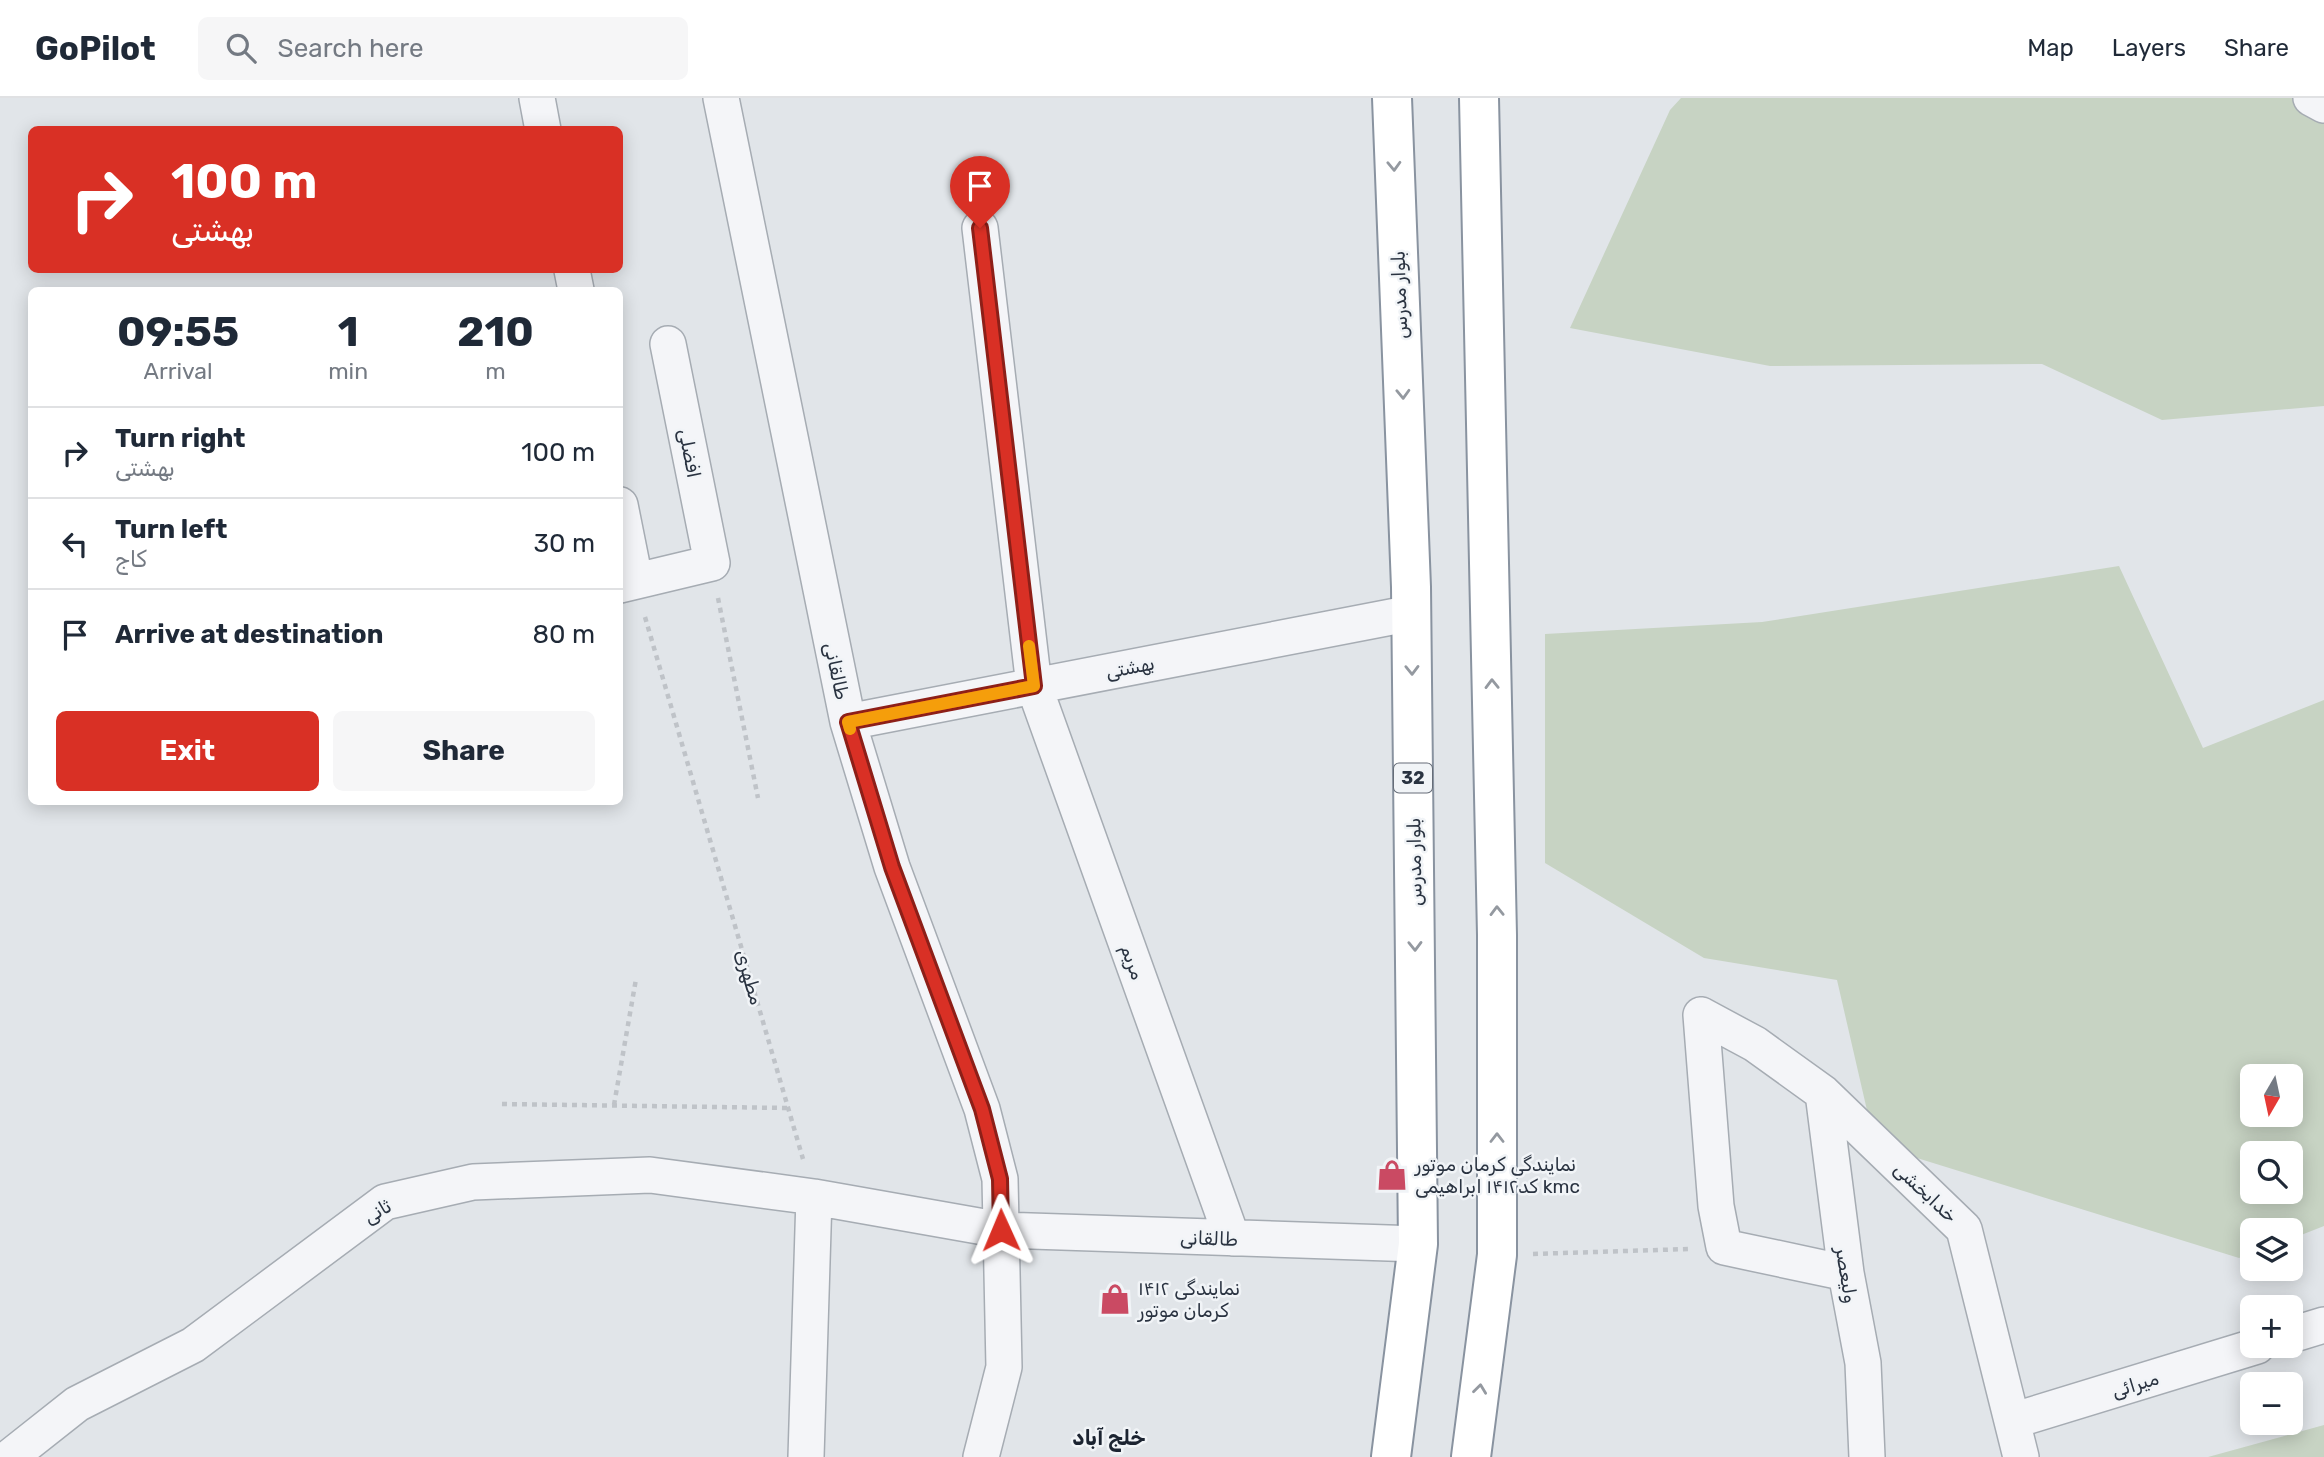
<!DOCTYPE html>
<html lang="en">
<head>
<meta charset="utf-8">
<style>
  :root { --surface:#fff; --page:#f6f6f7; --text:#1f2937; --muted:#747a83; --line:#e0e1e3; --accent:#d93025 }
  body { margin:0; font-family:Rubik,"Noto Sans Arabic",sans-serif; background:var(--page); color:var(--text); height:100vh; display:flex; flex-direction:column; font-size:26px; white-space:nowrap }
  * { box-sizing:border-box; margin:0 }
  p { font-size:23px; color:var(--muted) }
  .icon { flex:none; width:38px; height:38px; fill:none; stroke:currentColor; stroke-width:2; stroke-linecap:round; stroke-linejoin:round }
  .map { position:relative; flex:1; overflow:hidden }
  .sheet { position:absolute; left:28px; top:189px; width:595px; height:518px; display:flex; flex-direction:column; background:var(--surface); border-radius:10px; box-shadow:0 4px 18px #0003 }
  .sheet>* { flex:none }
  .hud { position:absolute; left:28px; top:28px; width:595px; height:147px; border-radius:10px; box-shadow:0 4px 18px #0003; background:#d93025; color:#fff; overflow:hidden }
  .needle { width:46px; rotate:189deg }
  .tools { position:absolute; left:2240px; top:966px; display:grid; gap:14px }
  .tools a { display:grid; place-items:center; width:63px; height:63px; border-radius:10px; background:var(--surface); box-shadow:0 4px 18px #0003; font-size:35px }
  .pin { position:absolute; display:grid; place-items:center; width:60px; height:60px; color:#fff; margin:-72px -30px; border-radius:50% 50% 50% 0; rotate:-45deg; box-shadow:0 0 7px #0007 }
  .pin .icon { rotate:45deg }
  .me { position:absolute; width:77px; margin:-38px; rotate:359deg; stroke-linejoin:round; filter:drop-shadow(0 0 5px #0008) }
  .turn { display:flex; align-items:center; gap:24px; height:147px; padding:0 28px; font-size:32px }
  .turn .icon { width:91px; height:91px; stroke-width:2.5 }
  .turn b { display:block; font-size:49px; line-height:60px }
  .eta { display:flex; justify-content:space-evenly; align-items:center; height:119px; text-align:center }
  .eta b { font-size:42px; font-weight:700; line-height:49px }
  .action { display:flex; gap:14px; margin-top:auto; padding:14px 28px }
  .action a { flex:1; height:80px; border-radius:10px; background:var(--accent); color:#fff; font-size:28px; font-weight:700; line-height:80px; text-align:center }
  .action a+a { background:var(--page); color:var(--text) }
  ul { padding:0; list-style:none }
  li { display:flex; align-items:center; gap:21px; height:91px; padding:0 28px; border-top:2px solid var(--line) }
  li div { flex:1 }
  li b { display:block; font-size:26px }
  li em { font-style:normal }
  header { display:flex; align-items:center; gap:42px; box-sizing:border-box; height:98px; padding:0 35px; background:var(--surface); border-bottom:2px solid var(--line) }
  header strong { font-size:33px }
  nav { display:flex; gap:38px; margin-inline-start:auto; font-size:24px }
  .search { width:490px; height:63px; background:var(--page); display:flex; align-items:center; gap:18px; box-sizing:border-box; padding:0 24px; border-radius:10px; color:var(--muted); font-size:26px }
  .map>svg:first-child { display:block }
  .green { fill:#c7d3c3; fill-rule:evenodd }
  .lines { fill:none; stroke-linecap:round; stroke-linejoin:round }
  .street-casing { stroke:#a6acb3; stroke-width:38 }
  .highway-casing { stroke:#8993a0; stroke-width:42 }
  .path { stroke:#bfc3c8; stroke-width:4.5; stroke-dasharray:5 5; stroke-linecap:butt }
  .street { stroke:#f4f5f8; stroke-width:35 }
  .highway { stroke:#fff; stroke-width:38 }
  .oneway { stroke:#9499a0 }
  .route-casing { stroke:#8d1f18; stroke-width:18 }
  .route { stroke:#d93025; stroke-width:12 }
  .slow { stroke:#f59e0b; stroke-width:12 }
  .labels { text-anchor:middle; stroke-width:5; stroke-linejoin:round; paint-order:stroke }
  .shield { fill:#f1f4f7; stroke:#666d78; stroke-width:2 }
  .shield-label { font-size:18px; font-weight:bold; fill:#2a3341 }
  .street-label { font-size:19px; fill:#2a3341; stroke:#f1f4f7 }
  .poi-label { font-size:19px; fill:#2a3341; stroke:#f1f4f7; text-anchor:start }
  .neighbourhood-label { font-size:21px; font-weight:bold; fill:#1c2431; stroke:#f1f4f7 }
</style>
</head>
<body>
<header>
<strong>GoPilot</strong>
<div class="search"><svg class="icon" aria-label="search" viewBox="0 0 24 24"><circle cx="10" cy="10" r="6"/><path d="M15 15l6 6"/></svg>Search here</div>
<nav><a>Map</a><a>Layers</a><a>Share</a></nav>
</header>
<div class="map">
<svg width="2324" height="1359" viewBox="0 0 2324 1359">
  <rect width="100%" height="100%" fill="#e1e5e9"/>
  <path class="green" d="M1681 0H2324V308L2162 322 2042 266 1770 268 1570 230 1670 12Z
    M2119 468 2203 650 2324 602V1128L2291 1141V1132H2252V1155L2239 1160 1875 1047 1837 882 1704 860 1545 765V536L1762 524ZM2252 978H2291V1017H2252ZM2252 1055H2291V1094H2252Z
    M2324 1327V1359H2208Z"/>
  <g class="lines">
    <defs>
      <path id="street" d="M537 0 543 32
        M721 0 848 624 892 769 982 1011 1000 1081 1004 1269 981 1359
        M2311 0 2324 7
        M980 130 1034 588 1232 1140
        M572 172 576 192
        M620 407 635 482
        M620 487 712 465 668 246
        M848 624 1412 515
        M1701 917 1755 946 1823 995 1964 1131 2021 1359
        M1701 917 1716 1108 1724 1149 1846 1175
        M1823 995 1846 1175 1863 1265 1867 1359
        M2291 1237 2324 1227
        M2012 1323 2257 1248
        M10 1359 77 1306 193 1247 385 1104 473 1084 650 1077 814 1099 1001 1132 1418 1146
        M806 1359 814 1099"/>
      <path id="highway" d="M1391 1359 1418 1146 1411 489 1392 0
        M1471 1359 1497 1157V837L1479 0"/>
    </defs>
    <use href="#street" class="street-casing"/>
    <use href="#highway" class="highway-casing"/>
    <path class="path" d="M718 500 758 700
      M645 519 803 1061
      M502 1006 788 1010
      M614 1007 636 881
      M1533 1156 1688 1151"/>
    <use href="#street" class="street"/>
    <use href="#highway" class="highway"/>
  </g>
  <defs><path id="oneway-chevron" d="M-2-3.5L2.5 0L-2 3.5" fill="none" stroke-width="1.6" stroke-linecap="round" stroke-linejoin="round" transform="scale(1.75)"/></defs>
  <g class="oneway">
    <use href="#oneway-chevron" transform="translate(1394 68) rotate(88)"/>
    <use href="#oneway-chevron" transform="translate(1403 296) rotate(88)"/>
    <use href="#oneway-chevron" transform="translate(1412 572) rotate(89)"/>
    <use href="#oneway-chevron" transform="translate(1492 586) rotate(-91)"/>
    <use href="#oneway-chevron" transform="translate(1497 813) rotate(-91)"/>
    <use href="#oneway-chevron" transform="translate(1415 848) rotate(89)"/>
    <use href="#oneway-chevron" transform="translate(1497 1040) rotate(-90)"/>
    <use href="#oneway-chevron" transform="translate(1480 1291) rotate(-83)"/>
  </g>
  <g class="lines">
    <defs>
      <path id="route" d="M980 130 1034 588 848 624 892 769 982 1011 1000 1081 1001 1132"/>
    </defs>
    <use href="#route" class="route-casing"/>
    <use href="#route" class="route"/>
    <path class="slow" d="M850 631 848 624 1034 588 1029 548"/>
  </g>
  <defs>
    <symbol id="shop-bare" viewBox="-9 -9 18 18"><path d="M-5-2.5h2.3a2.7 3.5 0 0 1 5.4 0H5L5.5 6h-11ZM-1.5-2.5h3a1.5 2.3 0 0 0-3 0Z" fill="#ca4a63" stroke="#f1f4f7" stroke-width="2.5" paint-order="stroke"/></symbol>
  </defs>
  <g fill-rule="evenodd">
    <use href="#shop-bare" x="1370" y="1055" width="44" height="44"/>
    <use href="#shop-bare" x="1093" y="1179" width="44" height="44"/>
  </g>
  <g class="labels">
    <rect class="shield" x="1394" y="665.5" width="38" height="29" rx="5"/>
    <g class="shield-label">
      <text x="1413" y="686">32</text>
    </g>
    <g class="street-label">
      <text transform="translate(1399 197) rotate(-92)" y="7">بلوار مدرس</text>
      <text transform="translate(690 355) rotate(79)" y="7">افضلی</text>
      <text transform="translate(1130 569) rotate(-11)" y="7">بهشتی</text>
      <text transform="translate(837 573) rotate(78)" y="7">طالقانی</text>
      <text transform="translate(1414 764) rotate(-91)" y="7">بلوار مدرس</text>
      <text transform="translate(1133 864) rotate(70)" y="7">مریم</text>
      <text transform="translate(750 879) rotate(74)" y="7">مطهری</text>
      <text transform="translate(1926 1094) rotate(43)" y="7">خدابخشی</text>
      <text transform="translate(377 1113) rotate(-30)" y="7">ثانی</text>
      <text transform="translate(1209 1140) rotate(2)" y="7">طالقانی</text>
      <text transform="translate(1847 1177) rotate(81)" y="7">ولیعصر</text>
      <text transform="translate(2135 1286) rotate(-17)" y="7">میرائی</text>
    </g>
    <g class="poi-label">
      <text x="1415" y="1073">نمایندگی کرمان موتور<tspan x="1415" dy="22">کد۱۴۱۲ ابراهیمی kmc</tspan></text>
      <text x="1138" y="1197">نمایندگی ۱۴۱۲<tspan x="1138" dy="22">کرمان موتور</tspan></text>
    </g>
    <g class="neighbourhood-label">
      <text x="1109" y="1347">خلج آباد</text>
    </g>
  </g>
</svg>
<div class="tools">
<a><svg class="needle" viewBox="-14 -14 28 28"><path d="M0-13l5 13h-10z" fill="#e53935"/><path d="M0 13l5-13h-10z" fill="#747a83"/></svg></a>
<a><svg class="icon" aria-label="search" viewBox="0 0 24 24"><circle cx="10" cy="10" r="6"/><path d="M15 15l6 6"/></svg></a>
<a><svg class="icon" aria-label="layers" viewBox="0 0 24 24"><path d="M12 4l9 5-9 5-9-5zM3 14l9 5 9-5"/></svg></a>
<a>+</a>
<a>−</a>
</div>
<div class="pin" style="left:980px;top:130px;background:#d93025"><svg class="icon" aria-label="arrive" viewBox="0 0 24 24"><path d="M6 21V4h12l-3 4 3 4H6"/></svg></div>
<svg class="me" style="left:1001px;top:1132px" viewBox="-20 -20 40 40"><path d="M0-17L14 15 0 8-14 15z" fill="#d93025" stroke="#fff" stroke-width="4"/></svg>
<div class="hud">
<div class="turn"><svg class="icon" aria-label="right" viewBox="0 0 24 24"><path d="M7 20v-9h11M14 6l5 5-5 5"/></svg><div><b>100 m</b>بهشتی</div></div>
</div>
<section class="sheet">
<div class="eta">
<div><b>09:55</b><p>Arrival</p></div>
<div><b>1</b><p>min</p></div>
<div><b>210</b><p>m</p></div>
</div>
<ul>
<li><svg class="icon" aria-label="right" viewBox="0 0 24 24"><path d="M7 20v-9h11M14 6l5 5-5 5"/></svg><div><b>Turn right</b><p>بهشتی</p></div><em>100 m</em></li>
<li><svg class="icon" aria-label="left" viewBox="0 0 24 24"><path d="M17 20v-9H6M10 6l-5 5 5 5"/></svg><div><b>Turn left</b><p>کاج</p></div><em>30 m</em></li>
<li><svg class="icon" aria-label="arrive" viewBox="0 0 24 24"><path d="M6 21V4h12l-3 4 3 4H6"/></svg><div><b>Arrive at destination</b></div><em>80 m</em></li>
</ul>
<div class="action"><a>Exit</a><a>Share</a></div>
</section>
</div>
</body>
</html>
